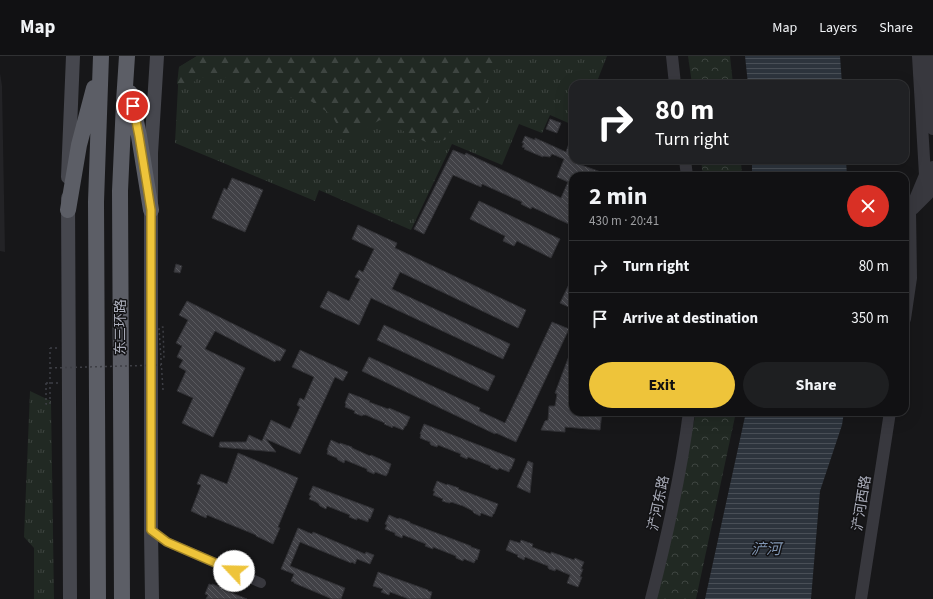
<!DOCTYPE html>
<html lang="en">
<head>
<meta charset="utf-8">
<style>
  :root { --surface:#111113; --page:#1e1f21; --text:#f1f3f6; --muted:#9c9da0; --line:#303133; --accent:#eec43a }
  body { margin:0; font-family:"Source Sans 3","Noto Sans SC",sans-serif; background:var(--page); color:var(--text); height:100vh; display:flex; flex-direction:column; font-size:15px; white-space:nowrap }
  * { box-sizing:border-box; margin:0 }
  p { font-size:13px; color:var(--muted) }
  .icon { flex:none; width:22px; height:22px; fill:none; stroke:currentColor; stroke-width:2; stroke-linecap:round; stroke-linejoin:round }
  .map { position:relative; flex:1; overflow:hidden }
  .sheet { position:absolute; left:569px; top:116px; width:340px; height:244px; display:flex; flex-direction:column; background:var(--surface); border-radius:12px; box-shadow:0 4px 16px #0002,0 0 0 1px var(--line) }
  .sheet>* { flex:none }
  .banner { position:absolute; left:569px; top:24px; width:340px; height:84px; border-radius:12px; box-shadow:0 4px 16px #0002,0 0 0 1px var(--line); background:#202124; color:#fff; overflow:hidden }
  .pin { position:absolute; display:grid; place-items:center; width:34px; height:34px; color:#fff; margin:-17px; border:2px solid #fff; border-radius:50%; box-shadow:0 1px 4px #0007 }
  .me { position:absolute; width:44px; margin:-22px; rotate:294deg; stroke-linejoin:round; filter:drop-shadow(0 0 3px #0008) }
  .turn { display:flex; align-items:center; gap:14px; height:84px; padding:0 20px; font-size:18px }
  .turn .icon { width:52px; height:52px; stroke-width:2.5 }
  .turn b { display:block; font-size:28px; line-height:34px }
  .round { display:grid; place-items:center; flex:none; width:42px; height:42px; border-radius:21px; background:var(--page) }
  .head { display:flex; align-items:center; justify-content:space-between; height:68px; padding:0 20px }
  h1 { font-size:24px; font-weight:700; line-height:30px }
  .action { display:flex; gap:8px; margin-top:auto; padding:8px 20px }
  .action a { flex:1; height:46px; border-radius:24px; background:var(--accent); color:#111; font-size:16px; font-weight:700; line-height:46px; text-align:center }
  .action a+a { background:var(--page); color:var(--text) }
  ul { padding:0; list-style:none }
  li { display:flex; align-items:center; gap:12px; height:52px; padding:0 20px; border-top:1px solid var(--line) }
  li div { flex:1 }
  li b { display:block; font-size:15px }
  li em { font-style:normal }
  header { display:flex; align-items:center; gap:24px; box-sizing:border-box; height:56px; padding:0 20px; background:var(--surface); border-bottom:1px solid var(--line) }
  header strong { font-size:19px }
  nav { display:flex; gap:22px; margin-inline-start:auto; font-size:14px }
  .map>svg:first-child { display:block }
  .built { fill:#232326 }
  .grass { fill:url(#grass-tufts) }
  .forest { fill:url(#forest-firs) }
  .park { fill:url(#park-crowns) }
  .water { fill:url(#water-rules) }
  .building { fill:url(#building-back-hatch); stroke:#313135 }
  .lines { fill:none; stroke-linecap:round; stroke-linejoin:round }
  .path { stroke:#3e3f45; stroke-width:1.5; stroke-dasharray:2 3; stroke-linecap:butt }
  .minor { stroke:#38383e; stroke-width:10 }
  .tertiary { stroke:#38383e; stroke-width:12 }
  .secondary { stroke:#46474e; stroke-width:14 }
  .trunk { stroke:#5c5e66; stroke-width:16 }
  .path-bridge { stroke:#3e3f45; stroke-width:1.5; stroke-dasharray:2 3; stroke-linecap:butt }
  .route-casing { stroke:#9b7f26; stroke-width:10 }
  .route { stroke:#eec43a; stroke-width:7 }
  .labels { text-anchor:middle; stroke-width:3; stroke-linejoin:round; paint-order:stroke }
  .street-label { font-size:14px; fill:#a9acb9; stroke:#121214 }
  .water-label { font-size:15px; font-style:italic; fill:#8196b3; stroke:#121214 }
</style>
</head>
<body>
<header>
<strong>Map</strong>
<nav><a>Map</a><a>Layers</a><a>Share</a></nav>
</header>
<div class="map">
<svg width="933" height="543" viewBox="0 0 933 543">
  <defs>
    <pattern id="grass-tufts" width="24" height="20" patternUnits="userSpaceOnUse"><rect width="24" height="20" fill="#212923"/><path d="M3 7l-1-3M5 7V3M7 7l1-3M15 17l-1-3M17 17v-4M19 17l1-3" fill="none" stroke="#3e4541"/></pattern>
    <pattern id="forest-firs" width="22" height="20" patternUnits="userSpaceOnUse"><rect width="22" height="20" fill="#212923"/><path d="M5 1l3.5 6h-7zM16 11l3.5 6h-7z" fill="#3e4541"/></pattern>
    <pattern id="park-crowns" width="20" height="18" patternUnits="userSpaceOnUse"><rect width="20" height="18" fill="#212923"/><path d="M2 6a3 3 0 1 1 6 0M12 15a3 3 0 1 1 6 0" fill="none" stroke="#3e4541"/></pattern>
    <pattern id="water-rules" width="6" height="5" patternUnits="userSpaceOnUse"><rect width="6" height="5" fill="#2d343d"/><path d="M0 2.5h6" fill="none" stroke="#494f57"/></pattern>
    <pattern id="building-back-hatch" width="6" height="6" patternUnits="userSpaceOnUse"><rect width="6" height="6" fill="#414146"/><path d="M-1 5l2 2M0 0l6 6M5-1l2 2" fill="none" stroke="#5a5a5f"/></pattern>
  </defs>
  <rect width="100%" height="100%" fill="#171719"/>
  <path class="built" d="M0 17 2 30 5 196 0 195Z"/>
  <path class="grass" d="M197 0H607L596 28H573V69L550 59 542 77 519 68 502 109 452 88 411 174 319 134 315 145 175 87 179 11Z
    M30 335 51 345 54 543H34V492L24 481Z"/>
  <path class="forest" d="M197 0H423L428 2V0H503L501 8 484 20 483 31 490 38 484 56 470 51 461 54 445 84 426 86 380 64 345 84 332 59 309 44 278 40 219 19 198 22 190 30 177 28 179 11Z"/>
  <path class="park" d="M688 0H730L733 28H692Z
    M701 104H741L742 120H703Z
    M696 356H736L696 543H656Z"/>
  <path class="water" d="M745 0H840L842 28H748Z
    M752 104H846L847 120H752Z
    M746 356H844L842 369 820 435 811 543H705Z"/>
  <path class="building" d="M550 63 561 67 557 77 546 73Z
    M572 79 573 106 609 119 573 120V155L571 159 573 160V170L532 151 531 153 521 148 522 146 482 128 481 131 453 119 424 178 414 173 453 94 465 99 466 97 561 142 568 126 557 121 564 103 552 98 550 101 543 100V101L538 99 524 93 525 92 522 91 524 87H522L525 80 535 84V82L566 96Z
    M232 122 263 134 245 176 212 162 224 132 227 134Z
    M479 145 560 183 551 202 517 185 514 190 503 185 505 180 470 163Z
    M358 169 397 187 395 192 526 254 518 272 400 216 392 233 510 288 503 303 371 242 359 269 320 251 328 235 349 245 360 223 355 221 359 214 363 216 374 193 352 183Z
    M176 208 182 210 180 217 174 216Z
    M573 220V253L560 247Z
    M187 245 286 294 280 305 276 304 275 306 215 275 205 293 245 312 213 381 182 367 193 342 177 335 186 315 179 311 183 304 177 301 182 290 176 287 188 264 179 259Z
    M552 266 569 273 516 386 496 377 495 378 362 315 369 301 480 352 479 355 505 367Z
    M384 269 495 320 488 335 377 284Z
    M572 292 573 325 570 333 573 334V356H602L600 374 565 371V376L541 374 545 365 548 364 549 350H555L557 338 555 337Z
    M300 294 348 316 343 325 335 321 300 398 266 383 276 396 219 391 220 386H246L249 379 262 385 271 364 290 373 300 351 297 349 300 342 304 344 314 321 292 311Z
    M349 337 370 345 369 346 388 353 389 352 410 361 406 370H405L403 374 393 370 392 372 391 371 384 368 385 367 375 363 366 359H363L362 360 354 357 355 355 345 351 346 348 345 347Z
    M424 368 515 403 511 413H510L509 416 499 412 498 414 490 411 491 410 468 401 467 403 460 400 461 398 438 389 437 391 431 389 430 388V386L420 382 421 378H420Z
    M331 384 340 388V387L352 391V392L370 400 371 399 391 408 388 417 386 420 375 416 374 418 367 415V413L345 404 344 407 338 404 337 403V402L327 398 328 394H327Z
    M238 397 298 422 278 471 280 472 273 488 256 480V479L207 459 206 462 191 455 201 429 197 428 201 418 227 428Z
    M528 405 533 407 530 437 517 431Z
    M437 425 447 429V428L459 432 458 433 477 440 498 448 494 458H493L492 461 481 457 480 460 474 457 473 456V455L463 450 451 446 450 447H449L442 445 443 443 433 439 435 435H433Z
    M313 430 374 453 370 463 369 462 368 466 357 462V464L349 461 350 459 327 450 326 453 320 450 319 449V448L316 446 309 443 311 440 309 439Z
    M389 459 398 463 399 462 410 466V467L471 490V491L480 494 477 504 476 503 474 507 464 503 463 505 456 502V500L433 491V493L425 490 426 488 403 479 402 482 395 479V477L385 473 387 469 385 468Z
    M298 472 312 478 313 476 365 498 366 496 374 499 370 508 357 503 355 508 352 506 351 507 300 486 290 510 345 532 341 543H332L294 527V526L291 525 294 518 281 513Z
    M510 484 520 487 521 484 533 488 532 491 551 498V496L574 504 575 502 584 506 581 513H583L580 521H582L578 531 567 527 570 519 556 513 555 515 549 513 548 512V510L525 501 524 504 518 501 517 500 518 499 506 494Z
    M378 516 428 534V535L432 536 430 543H409L390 536 389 539 381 536 383 533 373 530Z
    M209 528 212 529V528L223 532 222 533 247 543H206L208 539 205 538Z"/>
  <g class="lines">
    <path class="path" d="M50 292H58
      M46 327H58"/>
    <path class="minor" d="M151 474 167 486 261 527"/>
    <path class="tertiary" d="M672 0 675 28
      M929 0 933 73
      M685 104 687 120
      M913 153 928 138 933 111
      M905 263 911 222 910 155 925 119 918 0
      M651 543C667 481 681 419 689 356
      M861 543 890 356"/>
    <path class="secondary" d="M68 121 73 0
      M68 142 70 543
      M152 543 151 474V97L157 0"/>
    <path class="trunk" d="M130 37 139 80 151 154
      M68 154 79 89 94 32
      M98 543 96 146 101 0
      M122 543 120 135 124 46 127 0"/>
    <path class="path-bridge" d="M50 312 161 309
      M46 327V348H50V292
      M163 334 159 272 163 271 164 303"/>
  </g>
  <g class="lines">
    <defs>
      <path id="route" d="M133 50 139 80 151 154V474L167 486 234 515"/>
    </defs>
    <use href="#route" class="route-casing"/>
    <use href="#route" class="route"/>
  </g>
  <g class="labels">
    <g class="street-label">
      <text transform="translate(120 271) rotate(-90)" y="5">东三环路</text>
      <text transform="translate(658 447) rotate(-78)" y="5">浐河东路</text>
      <text transform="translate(861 447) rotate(-81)" y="5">浐河西路</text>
    </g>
    <g class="water-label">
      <text x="766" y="498">浐河</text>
    </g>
  </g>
</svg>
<div class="pin" style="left:133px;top:50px;background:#d93025"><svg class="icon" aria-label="arrive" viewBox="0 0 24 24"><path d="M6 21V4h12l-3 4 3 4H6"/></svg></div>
<svg class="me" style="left:234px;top:515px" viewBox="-20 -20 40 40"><circle r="19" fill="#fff"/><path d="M0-13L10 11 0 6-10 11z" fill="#eec43a"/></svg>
<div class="banner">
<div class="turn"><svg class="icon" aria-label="right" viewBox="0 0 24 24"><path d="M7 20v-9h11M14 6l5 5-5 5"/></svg><div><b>80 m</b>Turn right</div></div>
</div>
<section class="sheet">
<div class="head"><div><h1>2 min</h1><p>430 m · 20:41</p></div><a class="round" style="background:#d93025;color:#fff"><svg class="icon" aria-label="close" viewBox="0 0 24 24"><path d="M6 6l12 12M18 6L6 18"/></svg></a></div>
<ul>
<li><svg class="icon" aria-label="right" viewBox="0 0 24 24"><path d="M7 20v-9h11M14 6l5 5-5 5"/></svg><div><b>Turn right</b></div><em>80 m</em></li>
<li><svg class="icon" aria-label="arrive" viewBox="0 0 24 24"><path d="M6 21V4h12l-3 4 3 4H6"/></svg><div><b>Arrive at destination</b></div><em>350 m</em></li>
</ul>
<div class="action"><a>Exit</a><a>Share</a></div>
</section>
</div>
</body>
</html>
